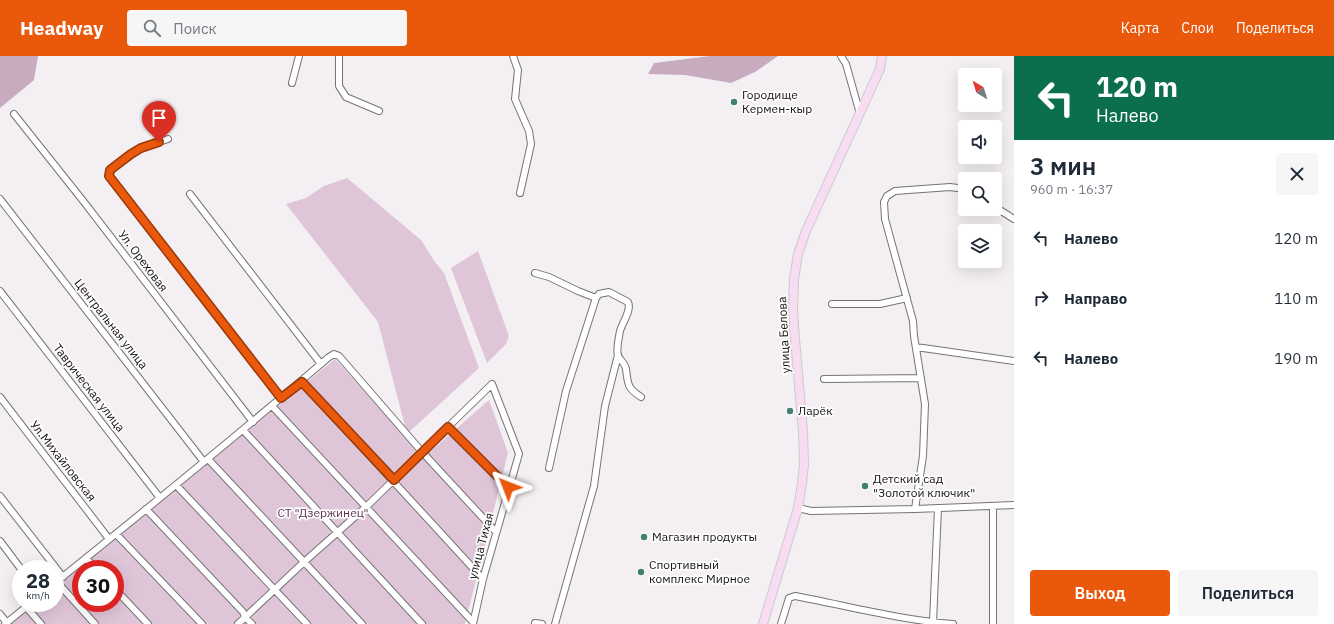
<!DOCTYPE html>
<html lang="ru">
<head>
<meta charset="utf-8">
<style>
  :root { --surface:#fff; --page:#f6f6f7; --text:#1f2937; --muted:#747a83; --accent:#ea580c }
  body { margin:0; font-family:"IBM Plex Sans",sans-serif; background:var(--page); color:var(--text); height:100vh; display:flex; flex-direction:column; font-size:15px; white-space:nowrap }
  * { box-sizing:border-box; margin:0 }
  p { font-size:13px; color:var(--muted) }
  .icon { flex:none; width:22px; height:22px; fill:none; stroke:currentColor; stroke-width:2; stroke-linecap:round; stroke-linejoin:round }
  .map { position:relative; flex:1; overflow:hidden }
  .drawer { display:flex; flex-direction:column; background:var(--surface); width:320px }
  .drawer>* { flex:none }
  .banner { background:#0b6e4f; color:#fff; overflow:hidden }
  .needle { width:26px; rotate:322deg }
  .tools { position:absolute; left:958px; top:12px; display:grid; gap:8px }
  .tools a { display:grid; place-items:center; width:44px; height:44px; border-radius:4px; background:var(--surface); box-shadow:0 4px 16px #0002; font-size:20px }
  .speed { position:absolute; left:12px; top:504px; display:flex; gap:8px; font-size:20px; font-weight:700; text-align:center }
  .speed>* { display:grid; place-content:center; width:52px; height:52px; border-radius:50%; background:var(--surface); box-shadow:0 4px 16px #0002; line-height:1 }
  .speed small { font-size:10px; font-weight:400 }
  .speed .limit { border:6px solid #d22; background:#fff; color:#111 }
  .pin { position:absolute; display:grid; place-items:center; width:34px; height:34px; color:#fff; margin:-41px -17px; border-radius:50% 50% 50% 0; rotate:-45deg; box-shadow:0 0 4px #0007 }
  .pin .icon { rotate:45deg }
  .me { position:absolute; width:44px; margin:-22px; rotate:315deg; stroke-linejoin:round; filter:drop-shadow(0 0 3px #0008) }
  .turn { display:flex; align-items:center; gap:14px; height:84px; padding:0 16px; font-size:18px }
  .turn .icon { width:52px; height:52px; stroke-width:2.5 }
  .turn b { display:block; font-size:28px; line-height:34px }
  .round { display:grid; place-items:center; flex:none; width:42px; height:42px; border-radius:4px; background:var(--page) }
  .head { display:flex; align-items:center; justify-content:space-between; height:68px; padding:0 16px }
  h1 { font-size:24px; font-weight:600; line-height:30px }
  .primary-button { display:flex; gap:8px; margin-top:auto; padding:8px 16px }
  .primary-button a { flex:1; height:46px; border-radius:4px; background:var(--accent); color:#fff; font-size:16px; font-weight:600; line-height:46px; text-align:center }
  .primary-button a+a { background:var(--page); color:var(--text) }
  ul { padding:0; list-style:none }
  li { display:flex; align-items:center; gap:12px; height:60px; padding:0 16px }
  li div { flex:1 }
  li b { display:block; font-size:15px }
  li em { font-style:normal }
  header { display:flex; align-items:center; gap:24px; box-sizing:border-box; height:56px; padding:0 20px; background:var(--accent); color:#fff }
  header strong { font-size:19px }
  nav { display:flex; gap:22px; margin-inline-start:auto; font-size:14px }
  .search { width:280px; height:36px; background:var(--page); display:flex; align-items:center; gap:10px; box-sizing:border-box; padding:0 14px; border-radius:4px; color:var(--muted); font-size:15px }
  main { display:flex; flex:1; min-height:0 }
  .map>svg:first-child { display:block }
  .green { fill:#dfc5d8; fill-rule:evenodd }
  .forest { fill:#c7acc0 }
  .lines { fill:none; stroke-linecap:round; stroke-linejoin:round }
  .minor-casing { stroke:#767375; stroke-width:8 }
  .major-casing { stroke:#cbcbcb; stroke-width:10 }
  .minor { stroke:#fff; stroke-width:6 }
  .major { stroke:#f8dcf2; stroke-width:8 }
  .route-casing { stroke:#983908; stroke-width:10 }
  .route { stroke:#ea580c; stroke-width:7 }
  .poi-dot { fill:#418170; stroke:#fffdfe; stroke-width:1.5 }
  .labels { text-anchor:middle; stroke-width:3.5; stroke-linejoin:round; paint-order:stroke }
  .poi-label { font-size:12px; fill:#141313; stroke:#fffdfe; text-anchor:start }
  .street-label { font-size:12px; fill:#141313; stroke:#fffdfe }
  .park-label { font-size:12px; fill:#5e3856; stroke:#fffdfe }
</style>
</head>
<body>
<header>
<strong>Headway</strong>
<div class="search"><svg class="icon" aria-label="search" viewBox="0 0 24 24"><circle cx="10" cy="10" r="6"/><path d="M15 15l6 6"/></svg>Поиск</div>
<nav><a>Карта</a><a>Слои</a><a>Поделиться</a></nav>
</header>
<main>
<div class="map">
<svg width="1014" height="568" viewBox="0 0 1014 568">
  <rect width="100%" height="100%" fill="#f3eff2"/>
  <path class="green" d="M347 122 421 184 435 206 444 217 479 312 407 378 378 266 286 148 306 142 324 130Z
    M478 195 509 280 506 288 487 307 451 212Z
    M335 303 424 401 489 344 508 397 465 568H9L35 547H55V531ZM81 513H115V547H81Z"/>
  <path class="forest" d="M0 0H38L34 24 0 52Z
    M710 0H778L755 16 731 27 685 19 648 18 654 7Z"/>
  <g class="lines">
    <defs>
      <path id="minor" d="M339 0V30L346 41 379 55
        M513 0 518 14 515 43 529 75 531 88 520 137
        M841 0 846 8 860 58
        M292 27 299 0
        M14 58 84 146 253 366
        M168 83 141 92 110 114 109 120 281 342
        M190 138 321 308
        M0 143 204 406
        M995 151 1014 163
        M535 217 549 221 578 235 596 242 599 238 609 236 628 246C632 254 622 267 620 275 619 281 616 293 618 300 620 304 625 307 626 313 628 328 627 332 641 341
        M0 235 160 442
        M832 248H880L907 242
        M916 291 1014 305
        M824 323 921 322
        M302 326 483 523
        M0 341 109 483
        M272 350 473 566
        M448 371 508 431
        M243 374 422 568
        M208 403 362 568
        M549 412 566 335 596 242
        M176 429 307 568
        M0 440 63 521
        M993 450V568
        M798 452 811 455 915 453 1014 449
        M146 453 243 556 245 561 252 568
        M915 453 923 400 925 348 914 280 913 265 885 163 884 146 887 140 895 135 950 131 965 133
        M116 478 202 568
        M0 485 21 513
        M86 502 96 513
        M57 526 95 568
        M55 527C147 453 239 378 329 301L334 298 339 300 423 397 496 476
        M115 533 148 568
        M26 551 41 568
        M0 558 7 567
        M933 566 938 452
        M535 567 542 568
        M5 568 31 547
        M238 568 304 506 366 451 492 328 519 398 483 523 473 568
        M555 568 594 430 605 350 618 299
        M781 568 789 542 795 540C848 550 900 564 953 568"/>
      <path id="major" d="M763 568 798 452 802 427 804 408 803 376 794 271 793 253 794 223 798 198 806 175 880 13 882 0"/>
    </defs>
    <use href="#minor" class="minor-casing"/>
    <use href="#major" class="major-casing"/>
    <use href="#minor" class="minor"/>
    <use href="#major" class="major"/>
  </g>
  <g class="lines">
    <defs>
      <path id="route" d="M159 86 141 92 131 98 110 114 109 120 281 342 302 326 394 424 448 371 508 431"/>
    </defs>
    <use href="#route" class="route-casing"/>
    <use href="#route" class="route"/>
  </g>
  <g class="poi-dot">
    <circle cx="734" cy="46" r="4"/>
    <circle cx="790" cy="355" r="4"/>
    <circle cx="865" cy="430" r="4"/>
    <circle cx="644" cy="481" r="4"/>
    <circle cx="641" cy="516" r="4"/>
  </g>
  <g class="labels">
    <g class="poi-label">
      <text x="742" y="43">Городище<tspan x="742" dy="14">Кермен-кыр</tspan></text>
      <text x="798" y="359">Ларёк</text>
      <text x="873" y="427">Детский сад<tspan x="873" dy="14">"Золотой ключик"</tspan></text>
      <text x="652" y="485">Магазин продукты</text>
      <text x="649" y="513">Спортивный<tspan x="649" dy="14">комплекс Мирное</tspan></text>
    </g>
    <g class="street-label">
      <text transform="translate(143 205) rotate(53)" y="4">Ул. Ореховая</text>
      <text transform="translate(111 268) rotate(52)" y="4">Центральная улица</text>
      <text transform="translate(784 279) rotate(-93)" y="4">улица Белова</text>
      <text transform="translate(89 332) rotate(52)" y="4">Таврическая улица</text>
      <text transform="translate(63 405) rotate(52)" y="4">Ул.Михайловская</text>
      <text transform="translate(481 490) rotate(-75)" y="4">улица Тихая</text>
    </g>
    <g class="park-label">
      <text x="323" y="461">СТ "Дзержинец"</text>
    </g>
  </g>
</svg>
<div class="tools">
<a><svg class="needle" viewBox="-14 -14 28 28"><path d="M0-13l5 13h-10z" fill="#e53935"/><path d="M0 13l5-13h-10z" fill="#747a83"/></svg></a>
<a><svg class="icon" aria-label="sound" viewBox="0 0 24 24"><path d="M4 9h4l5-4v14l-5-4H4zM17 9q2 3 0 6"/></svg></a>
<a><svg class="icon" aria-label="search" viewBox="0 0 24 24"><circle cx="10" cy="10" r="6"/><path d="M15 15l6 6"/></svg></a>
<a><svg class="icon" aria-label="layers" viewBox="0 0 24 24"><path d="M12 4l9 5-9 5-9-5zM3 14l9 5 9-5"/></svg></a>
</div>
<div class="speed"><div>28<small>km/h</small></div><div class="limit">30</div></div>
<div class="pin" style="left:159px;top:86px;background:#d93025"><svg class="icon" aria-label="arrive" viewBox="0 0 24 24"><path d="M6 21V4h12l-3 4 3 4H6"/></svg></div>
<svg class="me" style="left:508px;top:431px" viewBox="-20 -20 40 40"><path d="M0-17L14 15 0 8-14 15z" fill="#ea580c" stroke="#fff" stroke-width="4"/></svg>
</div>
<section class="drawer">
<div class="banner">
<div class="turn"><svg class="icon" aria-label="left" viewBox="0 0 24 24"><path d="M17 20v-9H6M10 6l-5 5 5 5"/></svg><div><b>120 m</b>Налево</div></div>
</div>
<div class="head"><div><h1>3 мин</h1><p>960 m · 16:37</p></div><a class="round"><svg class="icon" aria-label="close" viewBox="0 0 24 24"><path d="M6 6l12 12M18 6L6 18"/></svg></a></div>
<ul>
<li><svg class="icon" aria-label="left" viewBox="0 0 24 24"><path d="M17 20v-9H6M10 6l-5 5 5 5"/></svg><div><b>Налево</b></div><em>120 m</em></li>
<li><svg class="icon" aria-label="right" viewBox="0 0 24 24"><path d="M7 20v-9h11M14 6l5 5-5 5"/></svg><div><b>Направо</b></div><em>110 m</em></li>
<li><svg class="icon" aria-label="left" viewBox="0 0 24 24"><path d="M17 20v-9H6M10 6l-5 5 5 5"/></svg><div><b>Налево</b></div><em>190 m</em></li>
</ul>
<div class="primary-button"><a>Выход</a><a>Поделиться</a></div>
</section>
</main>
</body>
</html>
